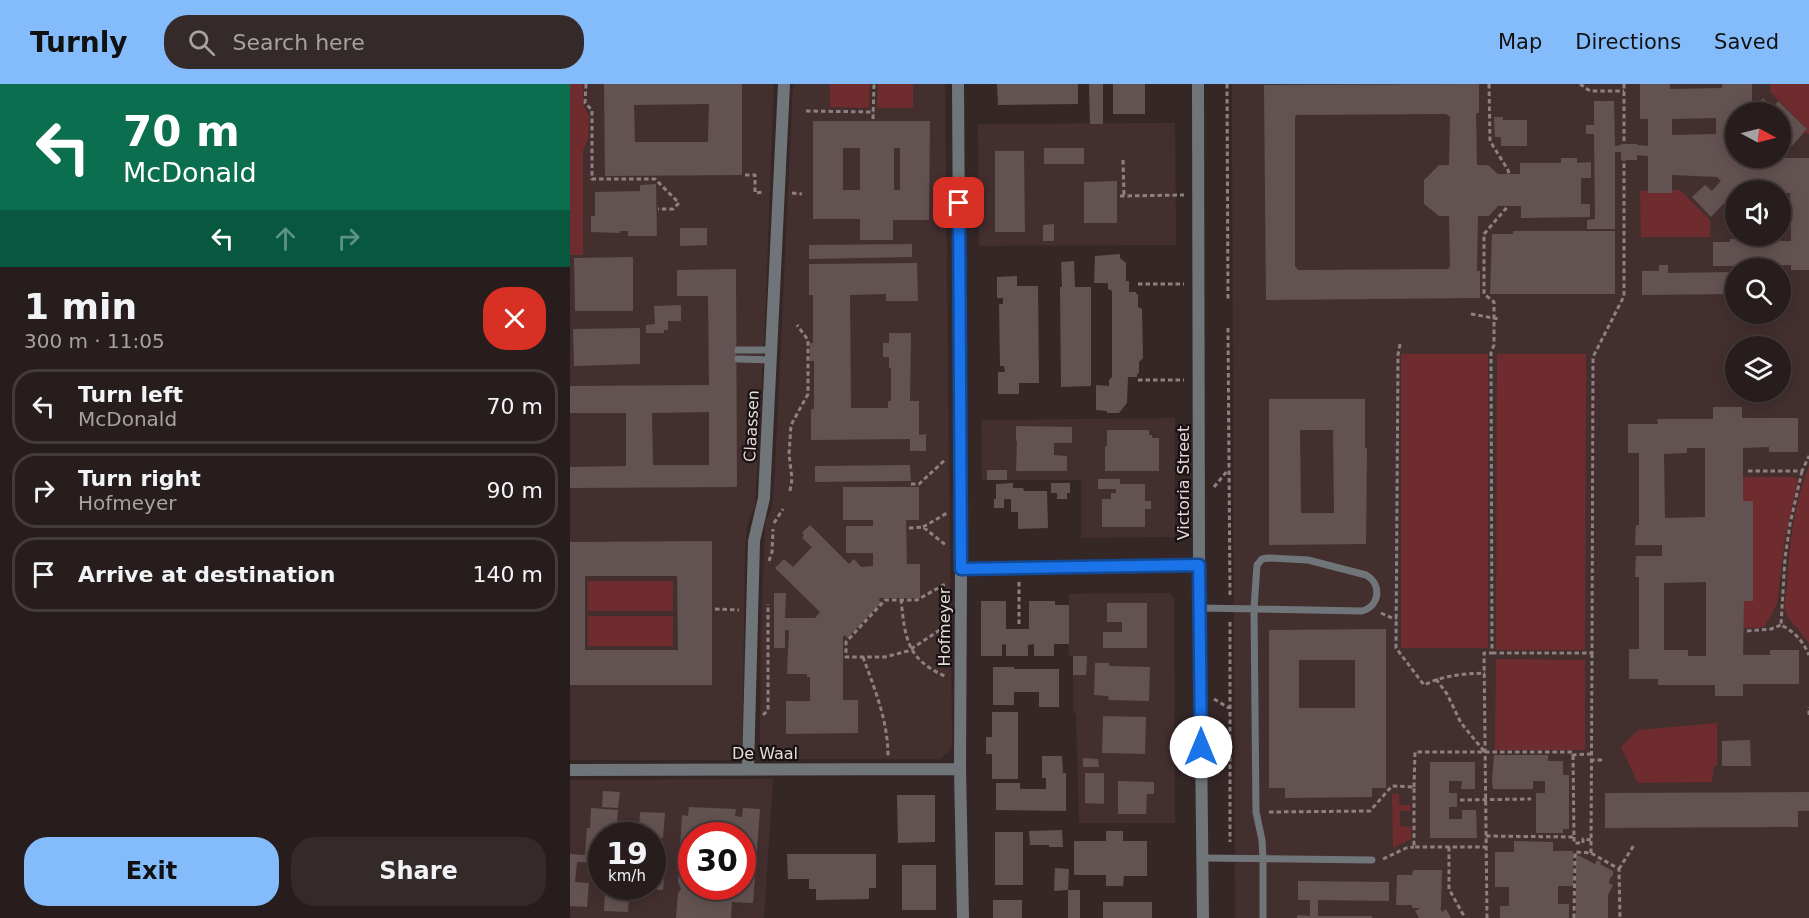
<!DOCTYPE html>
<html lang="en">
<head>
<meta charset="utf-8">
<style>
  :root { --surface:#281d1d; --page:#342a2a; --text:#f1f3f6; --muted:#a5a2a4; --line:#443b3b; --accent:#84bcfb }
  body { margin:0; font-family:"DejaVu Sans",sans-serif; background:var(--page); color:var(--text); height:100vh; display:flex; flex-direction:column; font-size:22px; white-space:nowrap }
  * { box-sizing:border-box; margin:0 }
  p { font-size:20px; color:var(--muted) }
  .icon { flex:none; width:33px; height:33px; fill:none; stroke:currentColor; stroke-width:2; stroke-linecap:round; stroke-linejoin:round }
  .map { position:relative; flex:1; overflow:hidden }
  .details { display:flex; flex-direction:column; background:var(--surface); width:570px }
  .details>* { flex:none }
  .top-card { background:#0b6e4f; color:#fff; overflow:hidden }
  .needle { width:39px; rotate:97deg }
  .tools { position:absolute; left:1155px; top:18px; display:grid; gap:12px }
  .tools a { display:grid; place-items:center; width:66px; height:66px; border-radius:50%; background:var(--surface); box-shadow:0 3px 15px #0003,0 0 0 2px var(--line); font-size:30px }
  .speed { position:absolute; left:18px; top:738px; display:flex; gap:12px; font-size:30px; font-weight:700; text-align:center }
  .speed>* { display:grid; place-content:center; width:78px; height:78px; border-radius:50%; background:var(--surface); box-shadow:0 3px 15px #0003,0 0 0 2px var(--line); line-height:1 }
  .speed small { font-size:15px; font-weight:400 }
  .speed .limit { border:9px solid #d22; background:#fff; color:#111 }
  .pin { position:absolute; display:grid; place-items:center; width:51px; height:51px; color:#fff; margin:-26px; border-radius:12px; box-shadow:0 3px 9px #0006 }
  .me { position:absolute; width:66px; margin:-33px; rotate:0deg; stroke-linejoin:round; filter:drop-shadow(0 0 4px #0008) }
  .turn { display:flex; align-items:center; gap:21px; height:126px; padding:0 24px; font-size:27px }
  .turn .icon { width:78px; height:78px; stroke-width:2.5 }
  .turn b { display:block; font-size:42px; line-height:51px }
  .lanes { display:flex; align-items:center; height:57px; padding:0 24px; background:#0003; justify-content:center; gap:30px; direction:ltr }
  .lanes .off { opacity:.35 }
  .round { display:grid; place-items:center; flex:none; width:63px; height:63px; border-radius:24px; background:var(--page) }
  .headline { display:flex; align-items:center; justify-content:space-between; height:102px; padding:0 24px }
  h1 { font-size:36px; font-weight:800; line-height:45px }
  .button { display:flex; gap:12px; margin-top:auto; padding:12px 24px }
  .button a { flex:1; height:69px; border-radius:24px; background:var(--accent); color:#111; font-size:24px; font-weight:800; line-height:69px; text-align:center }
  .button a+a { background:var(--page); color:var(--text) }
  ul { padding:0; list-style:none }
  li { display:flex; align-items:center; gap:18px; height:75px; margin:0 12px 9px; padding:0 12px; border:3px solid var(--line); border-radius:24px }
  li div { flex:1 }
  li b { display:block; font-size:22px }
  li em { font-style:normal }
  header { display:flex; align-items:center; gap:36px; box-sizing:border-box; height:84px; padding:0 30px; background:var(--accent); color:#111 }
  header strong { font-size:28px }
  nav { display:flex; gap:33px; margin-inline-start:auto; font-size:21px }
  .search { width:420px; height:54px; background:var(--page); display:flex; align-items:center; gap:15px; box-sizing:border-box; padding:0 21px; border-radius:24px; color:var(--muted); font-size:22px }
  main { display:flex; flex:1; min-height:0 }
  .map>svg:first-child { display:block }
  .built { fill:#442f2f; fill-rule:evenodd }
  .green { fill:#6e2c2f }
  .building { fill:#635252; fill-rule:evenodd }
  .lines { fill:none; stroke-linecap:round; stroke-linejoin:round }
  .path { stroke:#8d8080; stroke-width:3; stroke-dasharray:4.5 3; stroke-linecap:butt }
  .lane { stroke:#70757a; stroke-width:7 }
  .street { stroke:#70757a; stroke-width:12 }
  .route-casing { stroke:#114b97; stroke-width:15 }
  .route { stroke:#1a73e8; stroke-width:10 }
  .labels { text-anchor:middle; stroke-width:4.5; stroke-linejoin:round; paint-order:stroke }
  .street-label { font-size:16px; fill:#e4dad9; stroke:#191212 }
</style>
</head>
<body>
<header>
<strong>Turnly</strong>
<div class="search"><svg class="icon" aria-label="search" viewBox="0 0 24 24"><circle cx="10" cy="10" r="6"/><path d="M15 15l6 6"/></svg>Search here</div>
<nav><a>Map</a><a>Directions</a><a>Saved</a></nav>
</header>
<main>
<section class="details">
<div class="top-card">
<div class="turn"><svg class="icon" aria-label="left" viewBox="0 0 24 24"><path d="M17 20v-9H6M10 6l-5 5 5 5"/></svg><div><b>70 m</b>McDonald</div></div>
<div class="lanes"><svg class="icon" aria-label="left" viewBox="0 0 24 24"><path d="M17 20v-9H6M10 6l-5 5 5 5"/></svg><svg class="icon off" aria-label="ahead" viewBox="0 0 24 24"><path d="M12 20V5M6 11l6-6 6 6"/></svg><svg class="icon off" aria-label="right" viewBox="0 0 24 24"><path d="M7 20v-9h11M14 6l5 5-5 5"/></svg></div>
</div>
<div class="headline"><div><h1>1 min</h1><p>300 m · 11:05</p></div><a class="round" style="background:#d93025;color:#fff"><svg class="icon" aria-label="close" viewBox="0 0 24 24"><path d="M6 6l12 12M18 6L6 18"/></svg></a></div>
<ul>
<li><svg class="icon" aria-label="left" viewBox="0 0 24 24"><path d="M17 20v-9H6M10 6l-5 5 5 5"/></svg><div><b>Turn left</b><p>McDonald</p></div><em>70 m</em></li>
<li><svg class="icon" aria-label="right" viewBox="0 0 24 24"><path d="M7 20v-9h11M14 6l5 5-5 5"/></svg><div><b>Turn right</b><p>Hofmeyer</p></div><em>90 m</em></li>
<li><svg class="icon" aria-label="arrive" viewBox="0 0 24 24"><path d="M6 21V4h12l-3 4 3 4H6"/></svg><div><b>Arrive at destination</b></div><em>140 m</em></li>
</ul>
<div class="button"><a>Exit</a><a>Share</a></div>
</section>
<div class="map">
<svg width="1239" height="834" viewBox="0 0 1239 834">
  <rect width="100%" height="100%" fill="#362727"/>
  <path class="built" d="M0 0H204L195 238 185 421 177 442 175 469 172 676H0Z
    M223 0H375L382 661 380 667 370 675H190L191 546 195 439 202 424 205 387Z
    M662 0H1239V834H665ZM1166 28H1210V74H1166ZM1166 106H1210V152H1166ZM1166 184H1210V230H1166ZM1166 262H1210V308H1166Z
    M605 39 606 161 409 162 408 40Z
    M605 334V453L511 454V396H412L411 336Z
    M600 509 604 515 605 739H509L506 629H503V572H499V510Z
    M203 695 194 834H0V696ZM32 752H82V802H32ZM122 752H172V802H122Z"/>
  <path class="green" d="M0 0H13V21L19 32 18 55 13 67V171H0V224Z
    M260 0H300L299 24 260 23Z
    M308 0H343V24H307Z
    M1200 0H1239V50L1234 49 1237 45 1200 8Z
    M1110 106 1140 136V153H1071L1070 107Z
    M831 270H918V564H831Z
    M927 270H1016L1015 566H926Z
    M1239 382V560C1233 548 1218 539 1215 525 1214 518 1216 509 1217 502 1219 462 1224 419 1239 382Z
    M1173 393H1224L1228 397 1215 454 1207 520 1195 542 1188 544H1173L1174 517H1183V417H1173Z
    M18 497H103V527H18Z
    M18 532H103V562H18Z
    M926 575 1015 576V666H925Z
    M1147 639V682H1144L1142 698 1068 699 1051 663 1068 646Z
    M822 710H829V721H840L841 727H830V742L841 743V755L823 764Z"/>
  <path class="building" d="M34 0H172V91L35 92ZM139 20 138 58H65L64 21Z
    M427 0H508V20L428 21Z
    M519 0H533V40H520Z
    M543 0H575V30H543Z
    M909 0V29H906L907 81H918L928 90H950V79H991V74H1007V79L1021 78V94H1011V120H1020V133L951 134V122H928L919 132H908L907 187H910V214L696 216 694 1ZM876 30 880 33 879 81H869L854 96V120L869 132H879L880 182 878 185 728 186 725 182V33L727 31Z
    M1070 0H1100V5L1152 4V0H1182V28H1166V74H1239V186H1221V181H1190V184H1166V182H1143V158H1160V155H1166V152H1205V157H1221L1220 109H1210V106H1166V115L1160 113 1141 133 1122 113 1135 101 1142 107 1151 97 1147 93 1102 91V109H1078V72L1067 71V76H1051V68H1045V145H1017V136L1025 135 1024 50H1016V41H1024V17H1044L1045 62 1051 61V60H1067V61L1078 62V35H1070ZM1146 34V50L1102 51V35Z
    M1193 14 1203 24 1208 17 1237 45 1222 62 1214 56 1210 60V28H1193L1186 22Z
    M924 33H933V36H957V62H931V53H925Z
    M243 37H360L359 136H323V156H290V135H243ZM273 64H290V106H273ZM324 64H330V106H324Z
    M474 64H514V80H474Z
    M425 67H454L455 148H425Z
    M547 97V139H514V98Z
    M86 100 87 152H58V147H50V149L21 148V132H25V108L70 107V101Z
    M484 140V157H473V141Z
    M110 144H137V161L110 162Z
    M943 147H1045V210H920L922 150H943Z
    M342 160V173L239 175V161Z
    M550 170V174L556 179V197H559V208H566V210H568V223L572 225 573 274 569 278V289L567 290V293H558L557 319 549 329H537V327L526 326V301L539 302V296L542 293V207L538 205V199H524L525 172Z
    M63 173V227H5L4 174Z
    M504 177 505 203H521V302L491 303 490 203H492L491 178Z
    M347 179 348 217H316V210L280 211 281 324H318V317H321V284H319V273H313V259H319V249H341L340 317H349V351L356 350V367H340V355L241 356V325H244V277H240V259H243V211H239V180Z
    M1089 181H1098V189L1166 188V210L1072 211V187H1089Z
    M166 185 167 403 0 404V383L56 382V329H0V302L139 301 138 212H107V186ZM139 328V381H83L82 329Z
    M447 192V202H468L469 299H449V310H428V288H435L434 282H430L429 220H433V214H427V193Z
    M111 221V237H98V246H94V249H76V241L85 240 84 222Z
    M70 244V280L4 282 3 245Z
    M699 315H795V364H797L796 460 699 461ZM730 346H763L764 429H731Z
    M1143 323H1172V334H1228V368H1199V363L1173 364V417H1183V517H1174L1173 571H1200V566H1229V600H1173V612H1145V601H1088V595H1059V565H1069V493H1065L1066 472H1092V461H1065L1066 441H1069V369H1058V340H1088L1087 335H1143ZM1117 364H1135V433L1095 434 1094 370 1117 369ZM1136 498V572H1118V566H1094V499Z
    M446 342 502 343V359H484V371L497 372V387H446L447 357H446Z
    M537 346H579V351H582V354H589V387H535V362H537Z
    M340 381 341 397 245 398V382Z
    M417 386H437V396H417Z
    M528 395H550V400H575V417H581V425H575V443H532V415H541V409H546V405H528Z
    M443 399V404H453L454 407H477L478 444 448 445V428H441V415H434V424H424V415H426V400Z
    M481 399H500V409H497V415H487V409H481Z
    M273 403H349V436H336L337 480H350V514H310L309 516 311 519 277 554 275 551 273 553V616H288V649L216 650V617H240V593H237V590H217L219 546H215V564H204V509H216L215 534H245L250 528 205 484 214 475 223 483 242 463 232 454 234 451 232 449 240 441 279 480 284 475 291 483 303 482V469H276V442H303V436H273Z
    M142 457V601H0V458ZM15 492H107L108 566H15Z
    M411 517H436V545H459V517H485V521H499V560H484V572H464V560L458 561V572H436V561L432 560V572H411Z
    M537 519H577V564H533V548H552V538H537Z
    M816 545V704H802V713L715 714V704H699V546ZM729 576H785V624H729Z
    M503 572H517L516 591H503Z
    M525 579H539V582L580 583 579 617 539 616 538 612 524 611Z
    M423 583H444V585H489V623H469V608H444V621H423Z
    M422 628H448V695H422V670H416V653H422Z
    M533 632 576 633 575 670 532 669Z
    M1180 656 1181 682H1152V657Z
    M924 671H978V677H993V691H999V745H993V749H966V709H975V697H963V705H923L922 697Z
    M472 672H492L493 689H496V727L426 726V699H450V705H476V694H472Z
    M513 674 528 675 529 683H513Z
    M860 678H905V705H891L892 697H879V709H887V723H879V735H892V726H906L907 754H860Z
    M515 689H534V720L515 719Z
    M548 697 584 698V710H577L576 730H548Z
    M33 707 50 708 48 724 32 723Z
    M1239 708V727H1228V743L1035 744V709Z
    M327 711H365V758L328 759Z
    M119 723 166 725 165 732 172 733 173 724 190 725 183 819 162 818 161 834H106L108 809 111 805 108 798 112 731 118 732ZM122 752H172V802H122Z
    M21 724 48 726 46 752H32V791L27 790 28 779 7 778 5 798 19 799 17 823 0 822V770L15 771 17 744H20Z
    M70 728 95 729 93 754 82 753V752H63V746H69Z
    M492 746 493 763H479V761H460L459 747Z
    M536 747H553V757H577V792H554L553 802H536V791H504V757H536Z
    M425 748H453V801H425Z
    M944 757 983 758V767H1003V802H988V820H999V834H930V822H939V803H925V768H944Z
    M217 770H306V804H299V815L246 816V805H239V795H218Z
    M1006 770 1025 780 1027 776 1031 778 1030 780 1043 787V791L1040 794 1039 799 1043 801 1038 811V834H1006Z
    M82 773 96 774 93 806 66 804V802H82Z
    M332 781H366V826H332Z
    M485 784 499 785 498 806H510V834H498V806L484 807Z
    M843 786H872L871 824H870L872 828 876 825 881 834H849L845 827 851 824H842V821H826L827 791H842Z
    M728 797 819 798V817L748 816V832H802V834H727V831L740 832V816H728Z
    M28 802H60L58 828 34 827 35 805 28 804Z
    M423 816H452V834H423Z
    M533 818H582V834H533Z"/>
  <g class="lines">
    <path class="path" d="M16 0 15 19 22 26V95H85L109 119 103 125H88
      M657 0 658 217
      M919 0 920 57 938 86 939 90
      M1010 0 1020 7H1054
      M1054 0V60
      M236 27 304 28
      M303 35 304 0
      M553 76 554 112
      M175 91H185V109L194 108
      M222 109 232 110
      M550 112 614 111
      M568 200H614
      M901 230 929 235
      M658 244 660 513
      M830 260 828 271 826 564 854 601C874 591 893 590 915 589
      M568 296H614
      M1178 387H1232L1239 372
      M1232 387 1220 440 1215 474 1211 541C1225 548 1232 556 1239 571
      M341 400H349L376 375
      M644 403 658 386
      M220 407 222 395 219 370 221 341 238 310V256L227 241
      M204 439 213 425
      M353 443 377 429
      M339 444 353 443 377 462
      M199 477 202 468 203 445
      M449 498V542
      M331 515C335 555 337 576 377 593
      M145 525 169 526
      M811 529 822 534H827
      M660 538V758
      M376 542 338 567 315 573H276V558L315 516H347L377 499
      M1177 547 1201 545 1211 541
      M922 569H1022L1023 273 1054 212V76
      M293 573C305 606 318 637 318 672
      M866 595 877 610 891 639 914 667
      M644 615 659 624
      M193 631 198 626V520
      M1239 631V623
      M1020 676H1032
      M844 703 845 668H1003V671L1020 670
      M890 716 961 715
      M699 728 800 727 822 702 844 703V763H916
      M916 752 1004 753 1003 671
      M1004 753V759H1013V755L1021 756
      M879 763V805L895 834
      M1021 769 1022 569
      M813 775 836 764 844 763
      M1049 785 1064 761
      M917 834 914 569H922L921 269 924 261V218L914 210V150L938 122
      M1004 834 1005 768 1021 769 1049 785 1050 834"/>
    <path class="lane" d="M168 266H201
      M168 275 201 276
      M630 524 792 527C810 522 812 500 796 491L738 476 698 474 692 475 687 481 684 524 686 728 692 756 693 775V834
      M632 774 802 776"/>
    <path class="street" d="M388 0 391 485 390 685 393 834
      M628 0 629 481 633 834
      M391 485 629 481
      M178 685 184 457 194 414 214 0
      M0 686 390 685"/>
  </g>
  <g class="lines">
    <defs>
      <path id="route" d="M389 119 391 485 629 481 631 663"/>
    </defs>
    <use href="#route" class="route-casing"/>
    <use href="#route" class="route"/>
  </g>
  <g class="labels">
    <g class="street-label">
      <text transform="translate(181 342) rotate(-87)" y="6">Claassen</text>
      <text transform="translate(613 399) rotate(-90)" y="6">Victoria Street</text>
      <text transform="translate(374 543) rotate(-90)" y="6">Hofmeyer</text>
      <text x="195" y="675">De Waal</text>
    </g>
  </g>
</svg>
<div class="tools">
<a><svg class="needle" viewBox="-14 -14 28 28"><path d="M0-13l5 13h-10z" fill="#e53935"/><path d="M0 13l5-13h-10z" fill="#a5a2a4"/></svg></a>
<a><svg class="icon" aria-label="sound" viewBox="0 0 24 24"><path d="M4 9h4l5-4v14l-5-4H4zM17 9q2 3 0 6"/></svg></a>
<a><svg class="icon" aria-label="search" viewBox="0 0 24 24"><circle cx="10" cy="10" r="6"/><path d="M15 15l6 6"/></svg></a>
<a><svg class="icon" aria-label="layers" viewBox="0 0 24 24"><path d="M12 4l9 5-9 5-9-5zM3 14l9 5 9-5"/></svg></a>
</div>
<div class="speed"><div>19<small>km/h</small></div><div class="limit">30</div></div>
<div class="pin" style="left:389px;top:119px;background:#d93025"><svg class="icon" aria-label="arrive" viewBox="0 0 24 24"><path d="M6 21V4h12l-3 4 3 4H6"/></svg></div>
<svg class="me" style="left:631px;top:663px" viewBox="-20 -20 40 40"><circle r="19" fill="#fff"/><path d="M0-13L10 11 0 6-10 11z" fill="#1a73e8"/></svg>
</div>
</main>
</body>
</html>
